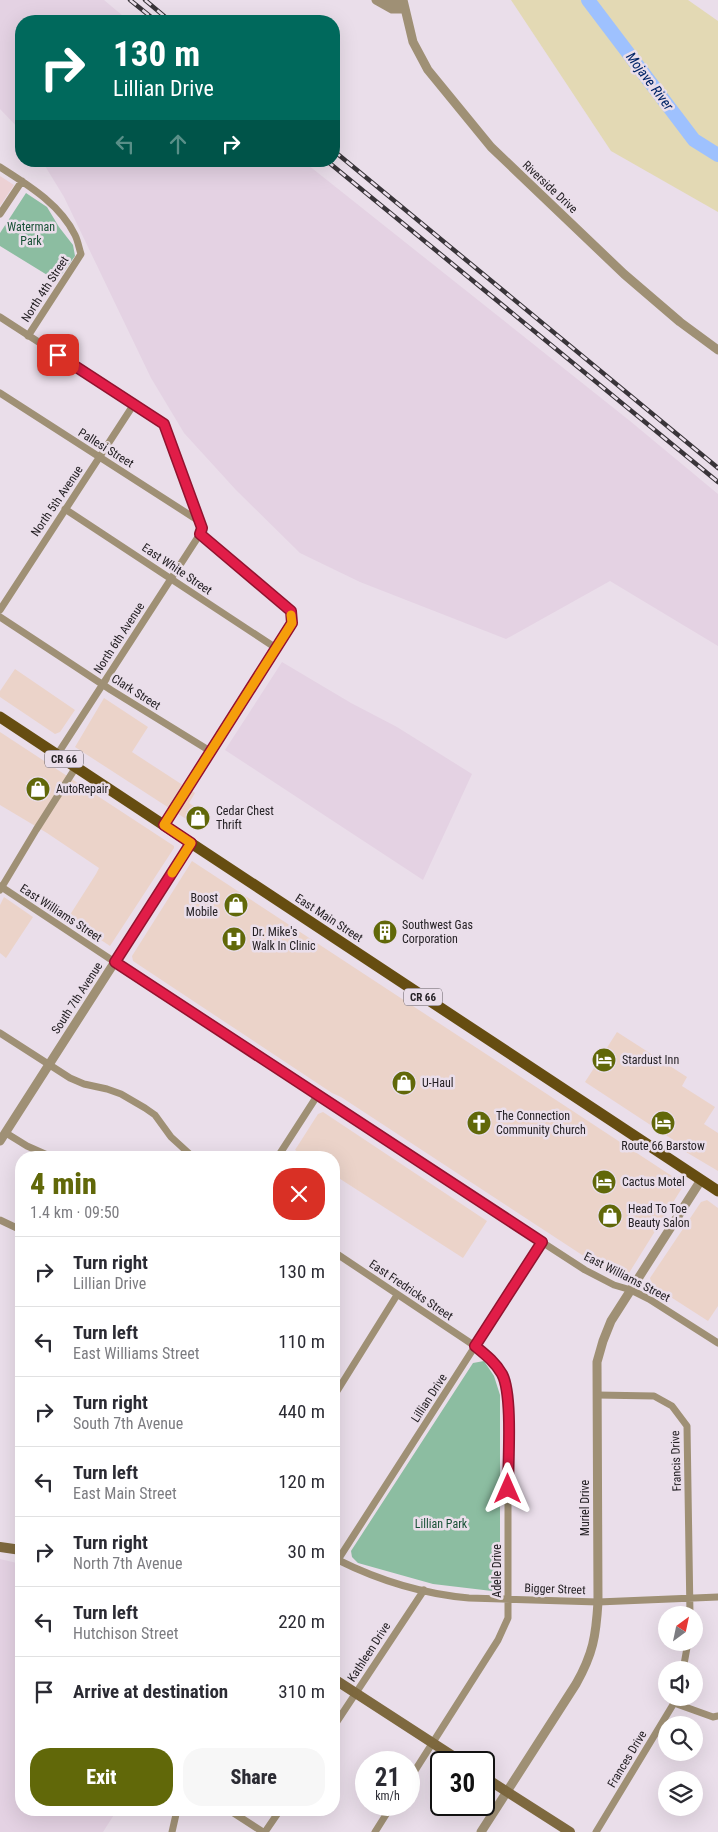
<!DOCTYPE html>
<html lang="en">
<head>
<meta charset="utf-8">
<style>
  :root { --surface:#fff; --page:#f7f7f7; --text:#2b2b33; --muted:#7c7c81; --line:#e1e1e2; --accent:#616809 }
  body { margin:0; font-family:"Roboto Condensed",sans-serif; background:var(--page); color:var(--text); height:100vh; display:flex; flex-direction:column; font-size:19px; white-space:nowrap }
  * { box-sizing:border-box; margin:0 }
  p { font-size:16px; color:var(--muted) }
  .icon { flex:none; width:28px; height:28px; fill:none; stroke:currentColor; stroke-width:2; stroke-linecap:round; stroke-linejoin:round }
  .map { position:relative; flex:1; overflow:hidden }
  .side { position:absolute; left:15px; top:1151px; width:325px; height:665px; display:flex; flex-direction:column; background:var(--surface); border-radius:20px; box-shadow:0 5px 20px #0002 }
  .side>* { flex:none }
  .hud { position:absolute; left:15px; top:15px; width:325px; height:152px; border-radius:20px; box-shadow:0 5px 20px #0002; background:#00695c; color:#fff; overflow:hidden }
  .needle { width:32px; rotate:33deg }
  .controls { position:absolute; left:658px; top:1606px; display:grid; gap:10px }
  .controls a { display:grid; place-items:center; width:45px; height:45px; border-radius:50%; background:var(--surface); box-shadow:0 5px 20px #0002; font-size:25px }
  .speed { position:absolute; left:355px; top:1751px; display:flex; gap:10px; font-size:25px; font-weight:700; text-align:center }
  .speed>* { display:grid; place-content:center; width:65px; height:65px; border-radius:50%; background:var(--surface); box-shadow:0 5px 20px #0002; line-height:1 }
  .speed small { font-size:12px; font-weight:400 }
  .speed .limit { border:2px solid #111; border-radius:8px; background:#fff; color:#111 }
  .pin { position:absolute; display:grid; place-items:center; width:42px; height:42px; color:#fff; margin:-21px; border-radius:10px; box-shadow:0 2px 8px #0006 }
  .me { position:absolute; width:55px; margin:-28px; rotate:0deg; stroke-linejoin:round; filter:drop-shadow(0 0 4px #0008) }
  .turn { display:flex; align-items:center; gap:18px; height:105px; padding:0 15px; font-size:22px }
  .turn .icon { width:65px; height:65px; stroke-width:2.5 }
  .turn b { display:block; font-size:35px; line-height:42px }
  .lanes { display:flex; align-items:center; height:48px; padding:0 15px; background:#0003; justify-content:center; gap:25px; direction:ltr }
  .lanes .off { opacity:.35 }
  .round { display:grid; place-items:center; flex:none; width:52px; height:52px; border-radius:20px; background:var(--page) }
  .summary { display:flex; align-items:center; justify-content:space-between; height:85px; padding:0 15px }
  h1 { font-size:30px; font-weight:800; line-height:38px; color:var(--accent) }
  .cta { display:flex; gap:10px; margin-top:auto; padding:10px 15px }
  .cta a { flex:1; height:58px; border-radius:20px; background:var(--accent); color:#fff; font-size:20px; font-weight:800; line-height:58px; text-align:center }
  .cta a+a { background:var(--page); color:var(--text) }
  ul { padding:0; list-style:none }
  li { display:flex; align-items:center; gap:15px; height:70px; padding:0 15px; border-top:1px solid var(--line) }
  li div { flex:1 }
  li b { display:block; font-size:19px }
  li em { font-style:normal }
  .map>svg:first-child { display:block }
  .commercial { fill:#ebd3c9 }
  .built { fill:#e4d2e3 }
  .education { fill:#ecd1d4 }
  .green { fill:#8cbda1 }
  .sand { fill:#e3d9b4 }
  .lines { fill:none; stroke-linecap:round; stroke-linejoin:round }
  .river { stroke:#9ec1fe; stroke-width:14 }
  .minor { stroke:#9f9075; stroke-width:7 }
  .tertiary { stroke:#9f9075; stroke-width:9 }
  .secondary { stroke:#7e693f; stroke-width:10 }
  .primary { stroke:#664d11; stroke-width:11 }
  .rail-casing { stroke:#393439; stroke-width:4.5 }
  .rail { stroke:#eadeea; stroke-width:2.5; stroke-dasharray:8; stroke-linecap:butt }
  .route-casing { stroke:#92132f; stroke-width:12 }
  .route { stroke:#e11d48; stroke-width:9 }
  .slow { stroke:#f59e0b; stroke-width:9 }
  .labels { text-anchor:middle; stroke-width:5; stroke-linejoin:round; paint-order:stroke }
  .shield { fill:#eadeea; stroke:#605a60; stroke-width:1 }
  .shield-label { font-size:11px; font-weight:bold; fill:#252125 }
  .street-label { font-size:12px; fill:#252125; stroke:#eadeea }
  .park-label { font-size:12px; fill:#185136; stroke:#eadeea }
  .poi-label { font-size:12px; fill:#252125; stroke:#eadeea; text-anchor:start }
  .water-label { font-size:14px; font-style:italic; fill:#012467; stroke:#eadeea }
</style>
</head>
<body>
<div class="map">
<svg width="718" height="1832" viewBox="0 0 718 1832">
  <rect width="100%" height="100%" fill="#eadeea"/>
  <path class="commercial" d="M15 669 75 710 60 732 55 734 0 697V691Z
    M104 698 148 727 132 752 195 793 189 803 209 816 200 828 75 747Z
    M0 732 174 846V848L110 946 68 918 96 874 99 868 47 833 0 805Z
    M192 861 681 1182 682 1188 629 1273 624 1274 602 1268 341 1097 332 1093 133 961 132 956Z
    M4 897 33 917 6 958 0 953V905Z
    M617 1032 687 1077 682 1086 715 1107 704 1124 718 1133V1171L686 1152 687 1149 585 1082Z
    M323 1112 487 1221 463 1258 334 1175V1158L307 1157 295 1150 318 1114Z
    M707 1200 718 1208V1306L708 1321 652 1285 650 1278 701 1202Z"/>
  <path class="built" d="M0 0H104L129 21H21V131L0 109Z
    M42 161H303L630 421 718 494V646L610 581 506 639 360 582 300 553 236 490 184 433 151 378 64 197Z
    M282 662 351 703 397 727 472 774 423 880 225 750Z
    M0 1559 21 1564V1810H117L103 1832H0Z"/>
  <path class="education" d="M0 176 14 185 0 206Z"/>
  <path class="green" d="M26 193 47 207 59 227 73 245 75 256 57 281 0 246V233Z
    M484 1361 494 1376 500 1395V1583L492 1591 433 1584 358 1563 352 1557 351 1551 473 1363Z"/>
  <path class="sand" d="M511 0H688L718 21V212L611 151Z"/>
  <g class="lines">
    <path class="river" d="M588 0 694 140 718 155"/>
    <path class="minor" d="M0 167C28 185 60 204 75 235 78 241 79 248 81 254L28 336
      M0 214 22 181
      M0 317 165 424 202 528 200 534 291 611 292 623 164 825
      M0 393 199 521
      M65 509 276 648
      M0 610 134 404
      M0 617 111 690 210 751
      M57 755 200 534
      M0 886 317 1096 585 1270 614 1285 631 1290 649 1299 718 1343
      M0 890 36 830 76 767
      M0 1033 70 1078 84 1084 107 1089 121 1094 145 1108 155 1115 171 1137 194 1158
      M6 1133 27 1146 54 1158
      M277 1158 317 1096
      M0 1220 21 1230
      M334 1252 475 1346C498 1364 502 1369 508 1397V1618L498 1640 409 1780
      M597 1395 654 1396 672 1406 687 1426 690 1615
      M334 1396 397 1295
      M338 1560C378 1580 424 1594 469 1598L598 1602 718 1597
      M334 1566 542 1242
      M683 1670 688 1642
      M674 1703 713 1717 718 1716
      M334 1726 424 1590
      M229 1810 263 1832
      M172 1832 177 1810
      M265 1832 280 1810
      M375 1832 392 1805
      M596 1832 674 1703 676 1698"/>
    <path class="tertiary" d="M376 0 392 9H405
      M390 0 405 9
      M403 0 413 42 428 70 491 147 624 274 680 322 718 350
      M0 1141 191 843
      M481 1832 576 1684C593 1654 596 1636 598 1602L597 1362 603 1341 611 1321 701 1180"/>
    <path class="secondary" d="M0 1547 21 1550
      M334 1679 462 1762
      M484 1777 570 1832"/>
    <path class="primary" d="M0 717 718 1191"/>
    <defs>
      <path id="rail" d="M130 0 156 21
        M145 0 170 21
        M334 151 718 468
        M327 161 718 482"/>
    </defs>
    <use href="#rail" class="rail-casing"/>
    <use href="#rail" class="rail"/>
  </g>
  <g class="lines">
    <defs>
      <path id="route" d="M58 355 164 424 202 528 200 534 291 611 292 623 164 825 191 843 115 962 542 1242 475 1346C486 1355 495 1362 502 1374 513 1394 508 1463 508 1489"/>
    </defs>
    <use href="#route" class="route-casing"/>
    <use href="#route" class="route"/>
    <path class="slow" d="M172 873 191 843 164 825 292 623 291 615"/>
  </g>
  <defs>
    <symbol id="shop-disc" viewBox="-11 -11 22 22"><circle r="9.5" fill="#616809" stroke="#eadeea"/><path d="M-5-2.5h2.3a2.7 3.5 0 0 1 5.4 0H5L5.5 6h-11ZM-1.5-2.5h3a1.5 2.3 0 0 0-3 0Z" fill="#fff"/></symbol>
    <symbol id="building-disc" viewBox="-11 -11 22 22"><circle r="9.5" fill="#616809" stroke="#eadeea"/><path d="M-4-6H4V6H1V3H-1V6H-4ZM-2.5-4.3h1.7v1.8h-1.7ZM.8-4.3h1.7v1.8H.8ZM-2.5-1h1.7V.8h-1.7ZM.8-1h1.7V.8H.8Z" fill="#fff"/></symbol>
    <symbol id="hospital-disc" viewBox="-11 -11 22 22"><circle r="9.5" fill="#616809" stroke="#eadeea"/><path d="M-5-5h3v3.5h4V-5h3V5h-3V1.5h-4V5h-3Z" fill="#fff"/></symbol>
    <symbol id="hotel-disc" viewBox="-11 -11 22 22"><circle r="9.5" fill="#616809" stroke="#eadeea"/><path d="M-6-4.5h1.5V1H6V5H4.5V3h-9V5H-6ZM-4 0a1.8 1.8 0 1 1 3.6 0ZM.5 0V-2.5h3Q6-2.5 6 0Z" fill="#fff"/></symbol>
    <symbol id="church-disc" viewBox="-11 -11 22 22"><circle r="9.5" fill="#616809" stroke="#eadeea"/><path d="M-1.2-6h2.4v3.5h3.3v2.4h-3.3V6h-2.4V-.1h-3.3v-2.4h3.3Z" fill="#fff"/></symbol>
  </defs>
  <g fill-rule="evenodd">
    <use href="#shop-disc" x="24" y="775" width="28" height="28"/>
    <use href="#shop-disc" x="184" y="804" width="28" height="28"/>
    <use href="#shop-disc" x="222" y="891" width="28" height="28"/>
    <use href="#building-disc" x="371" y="918" width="28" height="28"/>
    <use href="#hospital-disc" x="220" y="925" width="28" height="28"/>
    <use href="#hotel-disc" x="590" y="1046" width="28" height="28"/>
    <use href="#shop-disc" x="390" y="1069" width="28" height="28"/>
    <use href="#church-disc" x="465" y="1109" width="28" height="28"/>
    <use href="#hotel-disc" x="649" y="1109" width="28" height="28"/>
    <use href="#hotel-disc" x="590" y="1168" width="28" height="28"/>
    <use href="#shop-disc" x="596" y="1202" width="28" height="28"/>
  </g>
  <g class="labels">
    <g class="shield">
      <rect x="45" y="750.5" width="38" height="17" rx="4"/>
      <rect x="404" y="988.5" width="38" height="17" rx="4"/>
    </g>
    <g class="shield-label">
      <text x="64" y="763">CR 66</text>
      <text x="423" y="1001">CR 66</text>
    </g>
    <g class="street-label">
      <text transform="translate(550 187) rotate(43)" y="4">Riverside Drive</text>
      <text transform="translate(45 289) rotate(-57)" y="4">North 4th Street</text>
      <text transform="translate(106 448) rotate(32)" y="4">Pallesi Street</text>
      <text transform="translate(57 501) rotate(-56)" y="4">North 5th Avenue</text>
      <text transform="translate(177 569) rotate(34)" y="4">East White Street</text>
      <text transform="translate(119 638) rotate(-57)" y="4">North 6th Avenue</text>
      <text transform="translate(136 692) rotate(32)" y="4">Clark Street</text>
      <text transform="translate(61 913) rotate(33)" y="4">East Williams Street</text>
      <text transform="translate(329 918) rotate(33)" y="4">East Main Street</text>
      <text transform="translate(77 998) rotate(-57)" y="4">South 7th Avenue</text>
      <text transform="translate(627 1277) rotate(27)" y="4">East Williams Street</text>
      <text transform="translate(411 1290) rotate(34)" y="4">East Fredricks Street</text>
      <text transform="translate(429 1398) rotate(-57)" y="4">Lillian Drive</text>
      <text transform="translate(676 1461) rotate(-92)" y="4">Francis Drive</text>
      <text transform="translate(585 1508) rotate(-90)" y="4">Muriel Drive</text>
      <text transform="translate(497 1571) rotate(-90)" y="4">Adele Drive</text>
      <text transform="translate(555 1589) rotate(2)" y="4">Bigger Street</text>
      <text transform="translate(369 1652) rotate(-57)" y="4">Kathleen Drive</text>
      <text transform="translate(627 1759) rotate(-59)" y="4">Frances Drive</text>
    </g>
    <g class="park-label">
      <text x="31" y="231">Waterman<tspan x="31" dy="14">Park</tspan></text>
      <text x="441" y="1528">Lillian Park</text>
    </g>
    <g class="poi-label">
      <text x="56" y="793">AutoRepair</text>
      <text x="216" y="815">Cedar Chest<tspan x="216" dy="14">Thrift</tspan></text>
      <text x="218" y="902" text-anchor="end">Boost<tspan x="218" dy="14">Mobile</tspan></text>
      <text x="402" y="929">Southwest Gas<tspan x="402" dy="14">Corporation</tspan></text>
      <text x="252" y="936">Dr. Mike's<tspan x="252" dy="14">Walk In Clinic</tspan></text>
      <text x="622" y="1064">Stardust Inn</text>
      <text x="422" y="1087">U-Haul</text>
      <text x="496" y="1120">The Connection<tspan x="496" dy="14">Community Church</tspan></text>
      <text x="663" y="1150" text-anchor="middle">Route 66 Barstow</text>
      <text x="622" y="1186">Cactus Motel</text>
      <text x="628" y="1213">Head To Toe<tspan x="628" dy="14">Beauty Salon</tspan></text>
    </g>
    <g class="water-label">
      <text transform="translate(650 81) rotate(53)" y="5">Mojave River</text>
    </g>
  </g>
</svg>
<div class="controls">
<a><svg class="needle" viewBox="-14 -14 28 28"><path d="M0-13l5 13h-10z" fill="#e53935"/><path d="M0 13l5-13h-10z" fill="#7c7c81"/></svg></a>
<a><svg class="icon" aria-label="sound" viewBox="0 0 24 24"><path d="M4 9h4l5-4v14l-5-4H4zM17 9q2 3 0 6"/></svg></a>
<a><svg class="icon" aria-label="search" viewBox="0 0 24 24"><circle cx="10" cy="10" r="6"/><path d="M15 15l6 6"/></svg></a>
<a><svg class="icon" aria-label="layers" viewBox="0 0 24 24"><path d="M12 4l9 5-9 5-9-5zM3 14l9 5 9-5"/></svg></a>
</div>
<div class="speed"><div>21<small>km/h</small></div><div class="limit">30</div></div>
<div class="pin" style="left:58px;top:355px;background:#d93025"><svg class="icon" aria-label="arrive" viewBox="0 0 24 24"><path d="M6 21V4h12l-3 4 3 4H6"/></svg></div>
<svg class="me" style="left:508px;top:1489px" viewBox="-20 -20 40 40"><path d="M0-17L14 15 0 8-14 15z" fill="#e11d48" stroke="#fff" stroke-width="4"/></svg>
<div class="hud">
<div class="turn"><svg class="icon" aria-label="right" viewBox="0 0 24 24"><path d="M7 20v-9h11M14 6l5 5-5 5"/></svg><div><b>130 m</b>Lillian Drive</div></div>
<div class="lanes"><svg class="icon off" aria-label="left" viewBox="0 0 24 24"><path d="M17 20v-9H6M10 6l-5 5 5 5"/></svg><svg class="icon off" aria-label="ahead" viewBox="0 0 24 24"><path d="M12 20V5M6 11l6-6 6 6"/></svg><svg class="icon" aria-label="right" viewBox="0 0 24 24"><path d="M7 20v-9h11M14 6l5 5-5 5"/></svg></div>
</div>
<section class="side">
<div class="summary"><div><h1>4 min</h1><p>1.4 km · 09:50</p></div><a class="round" style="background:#d93025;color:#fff"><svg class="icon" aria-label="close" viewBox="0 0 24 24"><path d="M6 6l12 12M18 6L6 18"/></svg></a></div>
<ul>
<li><svg class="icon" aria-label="right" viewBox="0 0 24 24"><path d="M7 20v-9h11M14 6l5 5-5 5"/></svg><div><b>Turn right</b><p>Lillian Drive</p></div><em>130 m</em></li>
<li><svg class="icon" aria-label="left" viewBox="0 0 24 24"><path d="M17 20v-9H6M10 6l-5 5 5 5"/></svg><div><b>Turn left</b><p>East Williams Street</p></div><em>110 m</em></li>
<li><svg class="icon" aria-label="right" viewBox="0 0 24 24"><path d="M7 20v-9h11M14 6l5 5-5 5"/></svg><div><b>Turn right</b><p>South 7th Avenue</p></div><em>440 m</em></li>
<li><svg class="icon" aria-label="left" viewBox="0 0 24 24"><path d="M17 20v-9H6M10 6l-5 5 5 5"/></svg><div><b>Turn left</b><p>East Main Street</p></div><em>120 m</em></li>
<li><svg class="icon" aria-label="right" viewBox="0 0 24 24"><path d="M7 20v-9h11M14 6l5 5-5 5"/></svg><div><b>Turn right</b><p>North 7th Avenue</p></div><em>30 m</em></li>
<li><svg class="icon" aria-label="left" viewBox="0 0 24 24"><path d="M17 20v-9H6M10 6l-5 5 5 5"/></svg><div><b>Turn left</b><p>Hutchison Street</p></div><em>220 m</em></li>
<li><svg class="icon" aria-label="arrive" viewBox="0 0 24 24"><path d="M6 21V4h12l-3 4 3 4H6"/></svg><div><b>Arrive at destination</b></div><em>310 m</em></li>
</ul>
<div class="cta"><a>Exit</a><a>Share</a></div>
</section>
</div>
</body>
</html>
